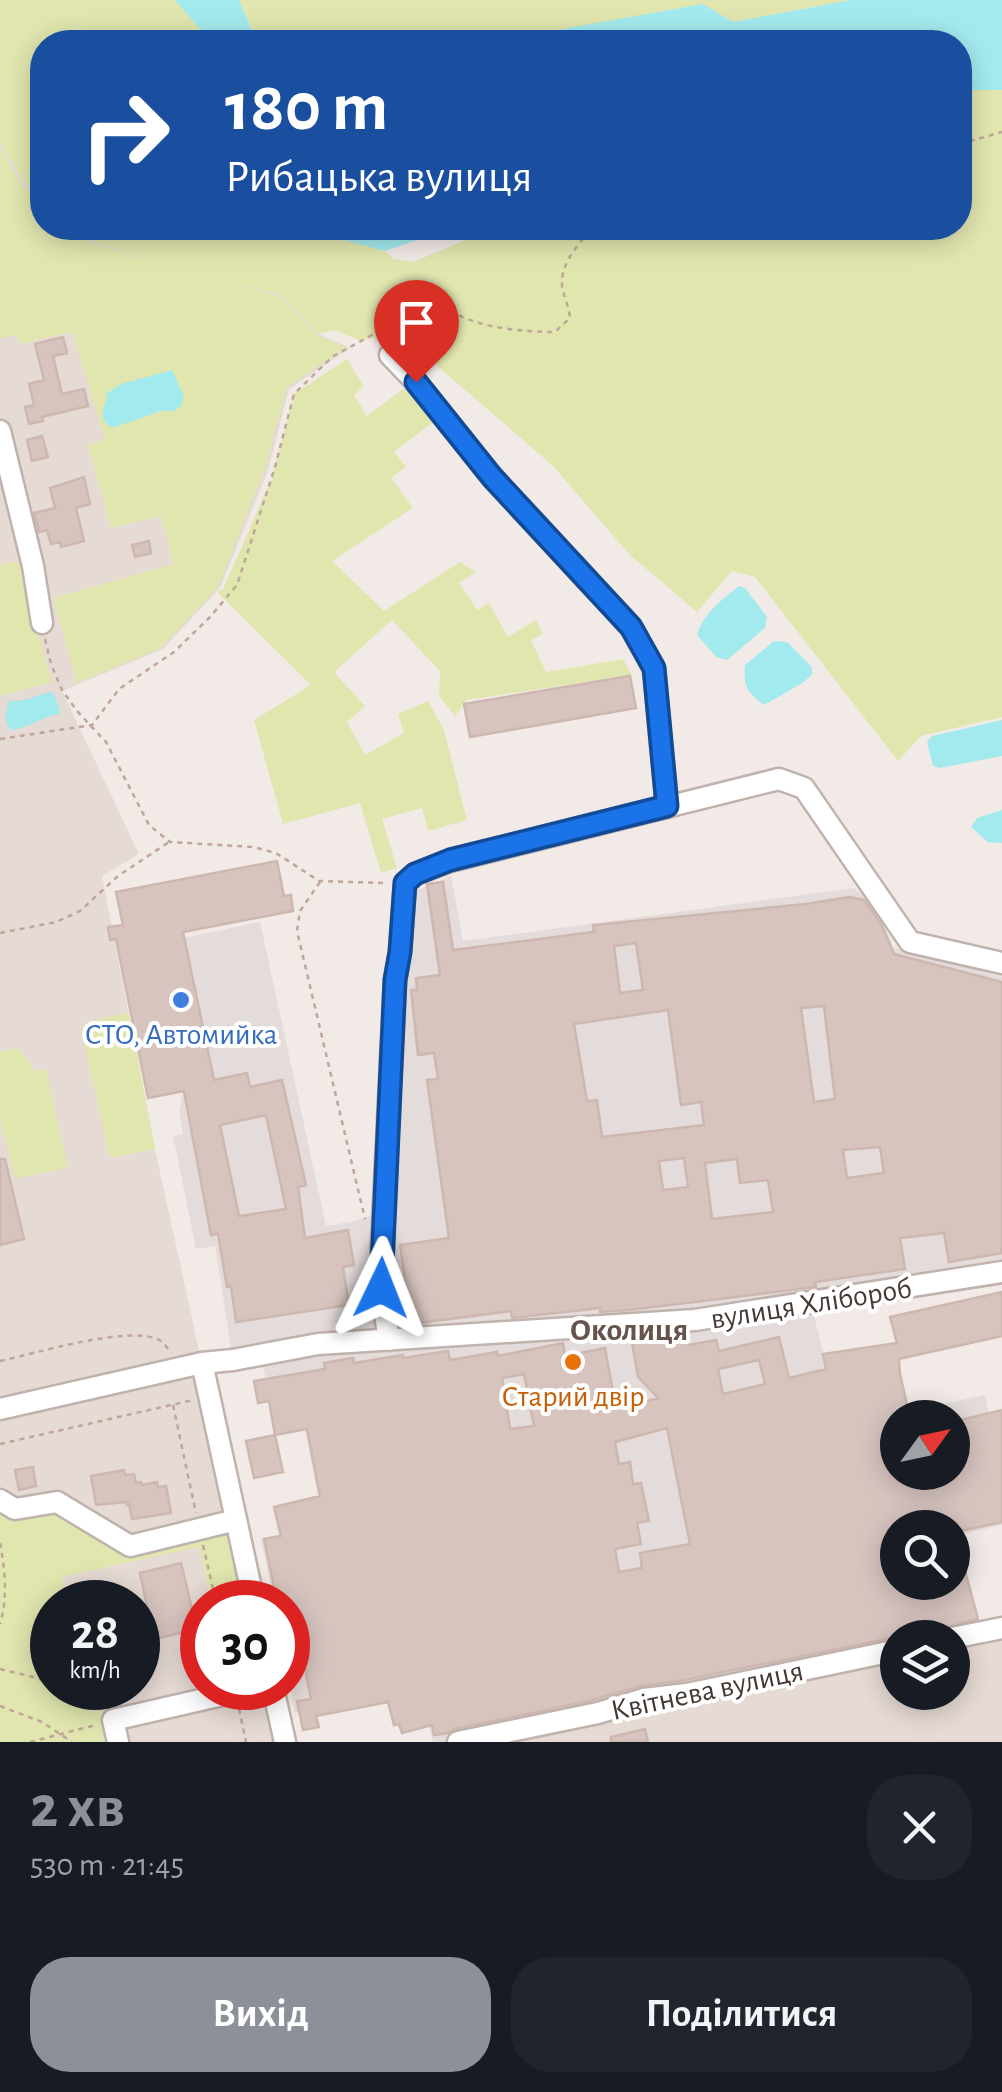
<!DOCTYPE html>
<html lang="uk">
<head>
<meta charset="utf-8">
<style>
  :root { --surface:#171b24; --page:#20242c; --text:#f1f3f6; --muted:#9ea1a6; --accent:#8c9099 }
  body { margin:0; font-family:"Alegreya Sans",sans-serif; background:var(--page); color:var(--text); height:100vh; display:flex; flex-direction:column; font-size:38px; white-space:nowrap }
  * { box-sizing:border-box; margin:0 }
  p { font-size:32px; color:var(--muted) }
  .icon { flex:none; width:55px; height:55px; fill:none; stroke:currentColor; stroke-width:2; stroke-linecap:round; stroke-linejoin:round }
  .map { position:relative; height:1742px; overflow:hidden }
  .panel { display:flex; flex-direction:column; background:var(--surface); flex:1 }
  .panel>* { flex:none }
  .hud { position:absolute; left:30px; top:30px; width:942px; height:210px; border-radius:40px; box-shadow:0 5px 25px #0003; background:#1a4fa0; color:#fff; overflow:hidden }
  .needle { width:65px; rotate:57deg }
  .buttons { position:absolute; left:880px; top:1400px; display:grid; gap:20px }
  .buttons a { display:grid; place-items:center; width:90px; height:90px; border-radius:50%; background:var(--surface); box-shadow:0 5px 25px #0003; font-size:50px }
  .speed { position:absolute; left:30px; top:1580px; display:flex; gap:20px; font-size:50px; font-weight:700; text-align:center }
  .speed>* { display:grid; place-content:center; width:130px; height:130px; border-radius:50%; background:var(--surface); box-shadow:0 5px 25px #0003; line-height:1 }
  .speed small { font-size:25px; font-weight:400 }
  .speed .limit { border:15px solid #d22; background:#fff; color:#111 }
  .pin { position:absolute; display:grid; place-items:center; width:85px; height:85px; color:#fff; margin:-102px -42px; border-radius:50% 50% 50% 0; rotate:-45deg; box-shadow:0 0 10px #0007 }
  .pin .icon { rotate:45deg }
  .me { position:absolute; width:110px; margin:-55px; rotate:2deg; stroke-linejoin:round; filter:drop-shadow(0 0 8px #0008) }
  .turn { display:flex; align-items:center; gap:35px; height:210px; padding:0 30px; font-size:45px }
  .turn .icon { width:130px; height:130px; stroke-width:2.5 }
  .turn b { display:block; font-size:70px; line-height:85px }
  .round { display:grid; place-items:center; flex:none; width:105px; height:105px; border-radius:40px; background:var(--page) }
  .summary { display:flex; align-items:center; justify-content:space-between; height:170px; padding:0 30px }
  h1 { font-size:60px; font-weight:700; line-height:75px; color:var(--accent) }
  .primary-button { display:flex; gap:20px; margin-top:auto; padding:20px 30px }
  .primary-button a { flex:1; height:115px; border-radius:40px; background:var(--accent); color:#fff; font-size:40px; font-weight:700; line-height:115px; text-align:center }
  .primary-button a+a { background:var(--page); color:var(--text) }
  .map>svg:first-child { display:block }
  .residential { fill:#e6dad4 }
  .industrial { fill:#e4dcdb; fill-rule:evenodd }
  .green { fill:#e1e6af }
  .water { fill:#a3eaee }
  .building { fill:#d7c4bf; stroke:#ceb7af; stroke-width:2.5; fill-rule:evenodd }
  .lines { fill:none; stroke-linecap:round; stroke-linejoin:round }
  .minor-casing { stroke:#c0b2ac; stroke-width:25 }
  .path { stroke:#bfa59a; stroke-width:2.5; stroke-dasharray:5 5; stroke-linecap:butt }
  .minor { stroke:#fff; stroke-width:20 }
  .route-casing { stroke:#114b97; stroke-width:25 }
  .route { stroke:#1a73e8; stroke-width:18 }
  .shop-dot { fill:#3f7fe0; stroke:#fff; stroke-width:4 }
  .food-dot { fill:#e8710a; stroke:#fff; stroke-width:4 }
  .labels { text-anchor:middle; stroke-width:8; stroke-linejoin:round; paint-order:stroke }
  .shop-label { font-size:30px; fill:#366cbe; stroke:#fff }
  .street-label { font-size:30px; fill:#453935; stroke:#fff }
  .food-label { font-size:30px; fill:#c56008; stroke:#fff }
  .neighbourhood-label { font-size:32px; font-weight:bold; fill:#67534d; stroke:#fff }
</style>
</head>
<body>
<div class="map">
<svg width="1002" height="1742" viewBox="0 0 1002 1742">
  <rect width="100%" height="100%" fill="#f2eae6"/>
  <path class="residential" d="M0 142 24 183 42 199V228H76L92 241 210 279 280 294 319 334 350 348 289 389 268 471 220 588 163 649 62 691 139 854 102 876 155 1149 236 1520 130 1546 0 1500Z
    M200 1546 212 1602H202V1688H205L92 1713 87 1688H138V1602H68L62 1577Z
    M1002 1628V1742H459L897 1650 898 1692H952L953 1638Z
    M253 1688H273L285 1742H118L113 1720Z"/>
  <path class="industrial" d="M451 876 463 941 854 888 875 904 894 948 1002 977V1272L811 1303 841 1426 985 1395 1002 1477V1525L953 1537 952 1528H898V1582H952L953 1538 978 1633 952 1638H898L897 1650 458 1742H433L419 1686 295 1713 288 1673V1602H274L261 1539 323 1523 301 1410 273 1416 261 1355 233 1360 215 1246 196 1249 173 1136 183 1134 179 1112 183 1093 154 944 260 922 326 1226 355 1221 385 1212 400 952 415 891ZM898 1418H952V1472H898Z"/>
  <path class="green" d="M0 0H175L202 31 206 42H42V199L24 183 0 142Z
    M239 0H851L733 22 568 28 533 42H257Z
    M960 83H1002V717L921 736 898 761 755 577 732 571 697 612 630 555 553 466 398 332 361 341 334 330 319 334 280 294 231 283 279 296 317 335 346 348 287 387 265 468 218 587 161 648 77 683 53 598 174 564 161 516 111 528 88 445 105 439 72 332 20 344 16 335 0 338V147L21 184 42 202V228H73L90 242 162 265 92 241 76 228H321L347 241 385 251 393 259 413 262 478 235 485 228H960Z
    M347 359 364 386 354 395 367 416 408 385 436 420 394 452 406 467 391 478 413 508 332 561 384 611 460 562 476 572 459 583 477 610 489 603 508 637 536 620 543 634 531 640 546 672 623 659 632 675 467 700 455 716 439 696 440 671 392 620 334 672 365 706 347 722 365 755 404 733 398 714 428 701 444 730 467 820 428 831 422 808 382 819 397 868 381 873 360 803 283 824 254 720 311 685 217 592 223 589 272 478 294 394Z
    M18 561 52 682 0 696V565Z
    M129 1013 155 1149 110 1158 82 1032 98 1019Z
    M10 1049H20L34 1071 46 1069 68 1168 15 1178 0 1120V1052Z
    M0 1500 57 1502 130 1546 236 1520 254 1602H212L199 1547 62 1577 68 1602H52V1688H87L93 1712 205 1688H253L114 1720 118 1742H0Z"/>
  <path class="water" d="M175 0H239L257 42H206L202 31Z
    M851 0H1002V90H960V42H533L568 28 703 4 733 22Z
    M321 228H452L385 251 347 241Z
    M172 370 184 397 181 406 174 411H161L112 428C93 414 108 408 107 393L121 384Z
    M739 586 745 588 767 617 765 628 727 660 716 657 697 635C703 614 722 599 739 586Z
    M774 641 787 642 812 667V675L801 684 764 705C747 691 743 687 745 665Z
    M49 692 54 693 60 711 59 714C42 717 27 729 10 730L5 718 9 701 25 700Z
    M1002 720V756L940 768 933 766 927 742 932 736Z
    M1002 810V843L988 842 971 827 977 818Z"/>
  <path class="building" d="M63 337 67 353 53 356 62 394 84 389 88 406 42 417 43 421 29 424 25 407 34 405 29 384 44 380 35 344Z
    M42 436 48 457 32 461 27 440Z
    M84 477 90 504 76 508 84 541 61 547 60 542 51 544 47 530 39 532 34 513 55 508 50 488Z
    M149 541 151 553 135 557 132 545Z
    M630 676 636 708 470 737 464 704Z
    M277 861 284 896 291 895 293 911 183 932 214 1080 247 1073 250 1087 282 1080 306 1185 298 1187 305 1238 348 1230 354 1265 343 1267 349 1305 236 1322 231 1286 227 1287 218 1234 211 1235 184 1091 148 1098 116 939 110 940 108 927 123 925 116 892ZM266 1115 286 1209 239 1216 220 1125Z
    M443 882 453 950 594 932 593 925 806 904 849 897 864 900 881 924 894 954 1002 982V1253L949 1262 944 1233 900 1238 905 1269 815 1282 816 1287 629 1310 600 1312V1308L512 1318 511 1311 411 1324 400 1245 449 1238 427 1080 438 1079 434 1053 418 1055 411 990H417L416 978 440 975 427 884ZM636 943 643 990 620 993 614 946ZM824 1006 835 1099 814 1102 801 1008ZM668 1010 681 1105 701 1102 704 1125 602 1137 597 1100 587 1101 574 1024ZM880 1147 884 1173 847 1178 843 1150ZM684 1158 688 1187 663 1190 659 1161ZM737 1159 740 1183 768 1180 773 1212 712 1219 705 1163Z
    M0 1159H5L24 1239 0 1245Z
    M1002 1292V1336L899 1359 900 1374 910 1418H898V1482L939 1472H952V1422L1002 1410V1522L952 1533V1528H898V1582H952V1541H957L978 1619 907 1638 895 1637 685 1680 640 1686 589 1701 455 1729 448 1733 434 1735 432 1725 402 1733 399 1724 394 1725 388 1702 316 1716 319 1727 303 1730 297 1701 311 1699 302 1653 288 1655V1602H277L264 1539 281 1536 274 1507 320 1496 307 1429 275 1435 269 1401 258 1403 254 1381 325 1369 324 1363 353 1358 354 1363 403 1355V1358L448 1351 450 1360 497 1352 498 1356 563 1343 565 1356 605 1348 616 1409 658 1398 638 1377 632 1342 687 1334 689 1345 716 1340 719 1351 779 1337 789 1378 826 1369 823 1354 897 1343 890 1317ZM759 1360 765 1384 723 1394 718 1369ZM524 1374 534 1426 510 1429 502 1378ZM667 1428 690 1544 640 1553 642 1568 619 1572 615 1549 641 1544 637 1523 649 1521 641 1483 633 1484 630 1462 619 1464 615 1442Z
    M275 1435 283 1472 254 1478 246 1441Z
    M33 1467 36 1486 19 1490 15 1470Z
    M124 1470 125 1475 134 1474 136 1483 141 1482 142 1485 157 1482 158 1487 166 1486 171 1513 132 1519 129 1504 127 1505V1502L96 1505 91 1476Z
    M181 1563 197 1629 138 1643V1617L149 1616 140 1573Z
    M645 1729 648 1742H611V1737Z"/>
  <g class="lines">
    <defs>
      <path id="minor" d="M390 355 416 382 492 477 631 627 654 669 667 806
        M0 431 33 566 42 623
        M389 1340 380 1283 395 980 400 952 405 883 415 874 450 861 779 779 804 788 910 942 1002 963
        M202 1363 254 1602
        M0 1409 202 1363 233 1360 318 1344 695 1320 1002 1272
        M0 1500 15 1509 57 1502 130 1546 236 1520
        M952 1638 1002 1628
        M273 1688 285 1742
        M118 1742 113 1720 253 1688
        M458 1742 598 1713 644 1699 687 1694 898 1650"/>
    </defs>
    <use href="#minor" class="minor-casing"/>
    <path class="path" d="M960 144 1002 132
      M383 340 379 331C391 309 408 302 431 295 438 301 444 307 451 311 478 328 524 332 555 332L570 318C569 307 564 297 562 286 560 263 579 244 592 228
      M45 639 51 664 62 690 77 711 106 742 149 825 170 842 253 847 276 853 319 881 385 883
      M0 739 92 725 119 689 174 652 210 617 237 585 275 467 294 394 332 357 379 331
      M320 882 300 911 297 931 365 1219
      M0 933 56 922 80 911 118 876 169 842
      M0 1361C34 1354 133 1323 161 1341 165 1344 168 1349 171 1353
      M173 1405 196 1513
      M0 1444 193 1400
      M0 1543C5 1570 8 1598 0 1624
      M203 1545 216 1602
      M0 1669 37 1678 52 1685
      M57 1688 80 1698 99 1711
      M0 1706 42 1722 72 1742
      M239 1709 246 1742
      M30 1742 96 1725"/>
    <use href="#minor" class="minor"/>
  </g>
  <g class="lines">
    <defs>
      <path id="route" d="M381 1288 395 980 400 952 405 883 415 874 450 860 667 806 654 668 631 627 492 477 416 382"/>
    </defs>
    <use href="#route" class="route-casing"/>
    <use href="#route" class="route"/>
  </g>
  <circle class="shop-dot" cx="181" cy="1000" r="10"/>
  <circle class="food-dot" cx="573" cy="1362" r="10"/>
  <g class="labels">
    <g class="shop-label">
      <text x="181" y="1044">СТО, Автомийка</text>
    </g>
    <g class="street-label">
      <text transform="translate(811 1303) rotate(-9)" y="10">вулиця Хлібороб</text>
      <text transform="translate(707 1690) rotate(-12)" y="10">Квітнева вулиця</text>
    </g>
    <g class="food-label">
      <text x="573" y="1406">Старий двір</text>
    </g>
    <g class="neighbourhood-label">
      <text x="629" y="1340">Околиця</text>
    </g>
  </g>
</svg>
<div class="buttons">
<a><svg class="needle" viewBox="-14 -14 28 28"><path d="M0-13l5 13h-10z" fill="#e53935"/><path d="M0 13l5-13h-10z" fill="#9ea1a6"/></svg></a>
<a><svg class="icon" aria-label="search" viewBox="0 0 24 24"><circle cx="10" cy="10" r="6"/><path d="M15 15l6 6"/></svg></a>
<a><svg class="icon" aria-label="layers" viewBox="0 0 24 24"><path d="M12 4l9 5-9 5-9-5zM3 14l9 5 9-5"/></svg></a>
</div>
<div class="speed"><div>28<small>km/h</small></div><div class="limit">30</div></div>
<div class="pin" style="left:416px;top:382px;background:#d93025"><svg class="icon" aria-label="arrive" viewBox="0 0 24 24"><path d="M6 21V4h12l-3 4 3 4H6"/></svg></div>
<svg class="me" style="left:381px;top:1288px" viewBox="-20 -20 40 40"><path d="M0-17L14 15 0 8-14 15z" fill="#1a73e8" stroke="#fff" stroke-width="4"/></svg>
<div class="hud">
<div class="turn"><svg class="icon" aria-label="right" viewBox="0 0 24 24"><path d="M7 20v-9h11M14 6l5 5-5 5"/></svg><div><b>180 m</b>Рибацька вулиця</div></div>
</div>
</div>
<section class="panel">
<div class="summary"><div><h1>2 хв</h1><p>530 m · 21:45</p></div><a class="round"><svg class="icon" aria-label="close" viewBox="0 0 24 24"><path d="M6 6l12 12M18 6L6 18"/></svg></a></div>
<div class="primary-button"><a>Вихід</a><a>Поділитися</a></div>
</section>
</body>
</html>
